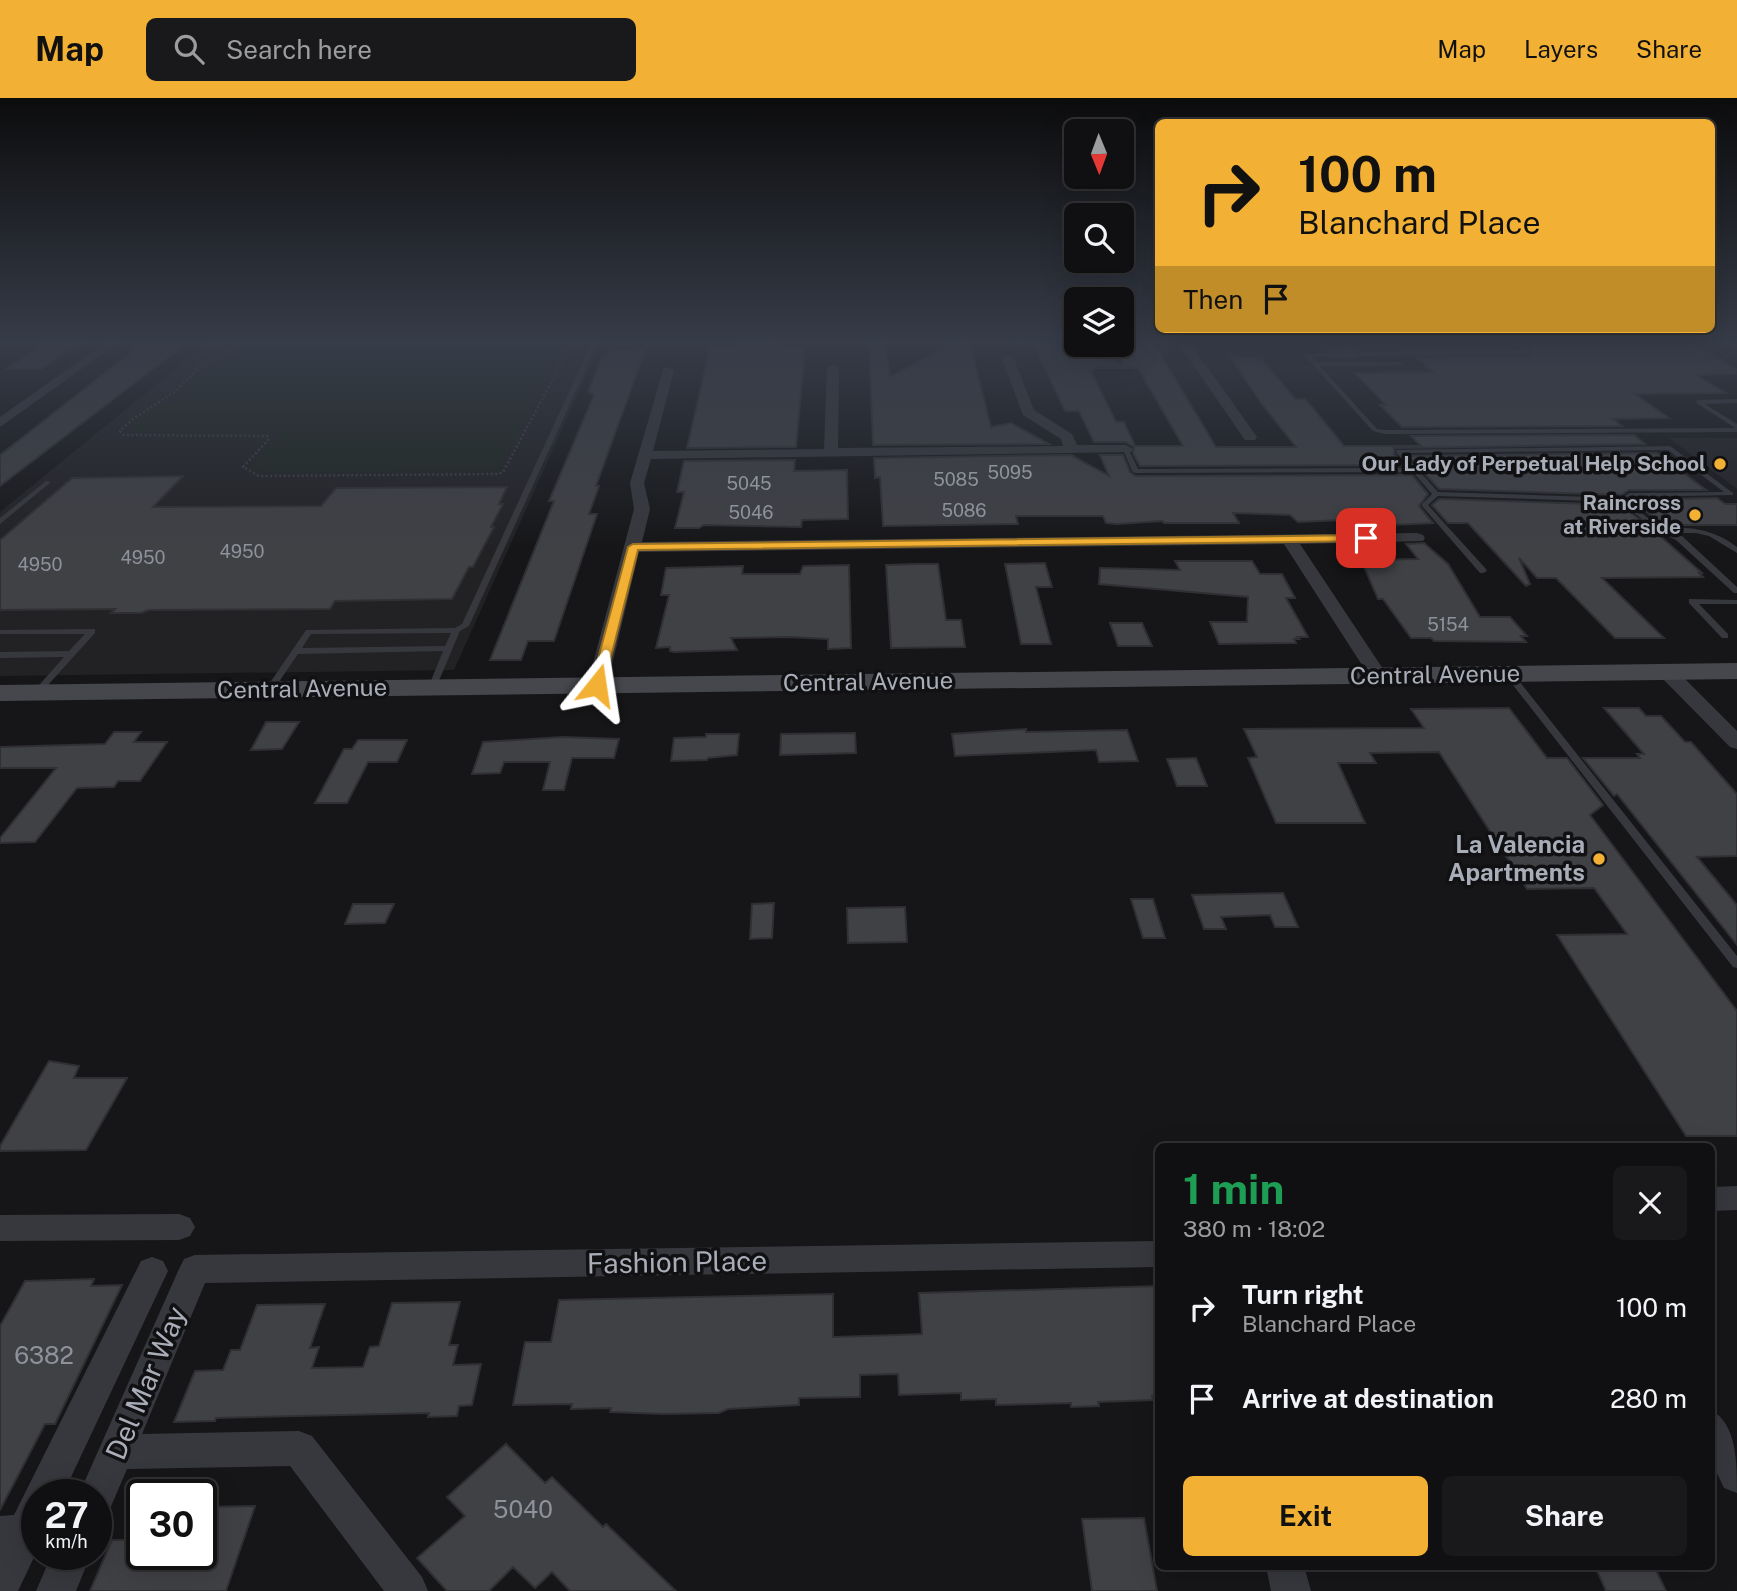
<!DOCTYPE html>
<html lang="en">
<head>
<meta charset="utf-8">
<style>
  :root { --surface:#101012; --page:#19191b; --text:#f1f3f6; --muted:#9c9d9f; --line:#303032; --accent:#f2b134 }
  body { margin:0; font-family:"Public Sans",sans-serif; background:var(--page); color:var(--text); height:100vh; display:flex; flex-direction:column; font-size:26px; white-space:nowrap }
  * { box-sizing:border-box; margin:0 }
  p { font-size:23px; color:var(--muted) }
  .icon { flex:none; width:38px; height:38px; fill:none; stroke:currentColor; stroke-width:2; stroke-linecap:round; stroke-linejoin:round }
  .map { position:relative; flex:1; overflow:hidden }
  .sheet { position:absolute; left:1155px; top:1045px; width:560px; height:427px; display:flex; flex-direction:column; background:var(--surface); border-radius:10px; box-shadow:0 7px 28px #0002,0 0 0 2px var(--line) }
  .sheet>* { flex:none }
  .banner { position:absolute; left:1155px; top:21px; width:560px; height:214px; border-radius:10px; box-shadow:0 7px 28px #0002,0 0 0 2px var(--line); background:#f2b134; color:#111; overflow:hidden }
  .needle { width:46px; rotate:179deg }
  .controls { position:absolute; left:1064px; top:21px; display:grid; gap:14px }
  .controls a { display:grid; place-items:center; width:70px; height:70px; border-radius:10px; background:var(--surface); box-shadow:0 7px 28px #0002,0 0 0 2px var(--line); font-size:35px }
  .speed { position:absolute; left:21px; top:1381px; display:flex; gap:14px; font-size:35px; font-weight:700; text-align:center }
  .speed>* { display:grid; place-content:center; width:91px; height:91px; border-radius:50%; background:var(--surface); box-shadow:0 7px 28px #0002,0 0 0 2px var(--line); line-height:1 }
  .speed small { font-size:18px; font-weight:400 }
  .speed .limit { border:4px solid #111; border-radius:10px; background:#fff; color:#111 }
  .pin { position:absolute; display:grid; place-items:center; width:60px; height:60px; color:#fff; margin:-30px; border-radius:14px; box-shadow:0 4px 10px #0006 }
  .me { position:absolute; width:77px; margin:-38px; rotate:15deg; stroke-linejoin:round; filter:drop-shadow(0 0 5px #0008) }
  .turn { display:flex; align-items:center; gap:24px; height:147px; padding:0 28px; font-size:32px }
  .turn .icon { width:91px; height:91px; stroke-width:2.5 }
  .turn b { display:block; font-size:49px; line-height:60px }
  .then { display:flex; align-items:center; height:66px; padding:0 28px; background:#0003; gap:14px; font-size:26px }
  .round { display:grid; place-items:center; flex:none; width:74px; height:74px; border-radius:10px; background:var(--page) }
  .headline { display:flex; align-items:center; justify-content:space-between; height:119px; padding:0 28px }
  h1 { font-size:42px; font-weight:700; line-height:52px; color:#1e9e55 }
  .cta { display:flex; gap:14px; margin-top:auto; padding:14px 28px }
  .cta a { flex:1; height:80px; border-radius:10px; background:var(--accent); color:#111; font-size:28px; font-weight:700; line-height:80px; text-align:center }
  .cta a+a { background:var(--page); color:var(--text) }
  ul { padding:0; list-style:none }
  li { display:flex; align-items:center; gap:21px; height:91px; padding:0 28px }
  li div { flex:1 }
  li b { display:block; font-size:26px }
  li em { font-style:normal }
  header { display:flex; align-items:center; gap:42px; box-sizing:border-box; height:98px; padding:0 35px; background:var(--accent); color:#111 }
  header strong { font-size:33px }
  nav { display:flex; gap:38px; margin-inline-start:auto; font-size:24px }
  .search { width:490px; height:63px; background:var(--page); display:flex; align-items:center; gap:18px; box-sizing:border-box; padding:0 24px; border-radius:10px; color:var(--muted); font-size:26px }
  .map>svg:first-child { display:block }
  .built { fill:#222225 }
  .green { fill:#1e261f }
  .building { fill:#404145; stroke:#303034; stroke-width:2; fill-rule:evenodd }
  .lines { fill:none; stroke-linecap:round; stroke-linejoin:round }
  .path { stroke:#3d3f44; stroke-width:2.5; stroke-dasharray:2 2.5; stroke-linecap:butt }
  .lane { fill:#37383d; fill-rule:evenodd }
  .street { fill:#37383d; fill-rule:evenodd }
  .secondary { fill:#45474d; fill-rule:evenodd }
  .route { fill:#f2b134; stroke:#9d7322; stroke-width:2 }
  .poi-dot { fill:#f2b134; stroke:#111113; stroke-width:2.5 }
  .labels { text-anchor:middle; stroke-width:7; stroke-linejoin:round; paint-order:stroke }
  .far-number-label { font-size:18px; fill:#8e929b }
  .far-poi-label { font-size:21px; font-weight:bold; fill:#a8adb8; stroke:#111113; text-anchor:end }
  .street-label { font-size:24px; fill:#a8adb8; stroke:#111113 }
  .poi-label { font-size:24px; font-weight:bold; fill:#a8adb8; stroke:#111113; text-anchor:end }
  .near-number-label { font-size:24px; fill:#8e929b }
  .near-street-label { font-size:28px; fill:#a8adb8; stroke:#111113 }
</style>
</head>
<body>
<header>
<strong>Map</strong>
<div class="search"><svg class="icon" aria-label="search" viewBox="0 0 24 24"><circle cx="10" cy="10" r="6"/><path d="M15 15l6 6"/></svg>Search here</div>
<nav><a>Map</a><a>Layers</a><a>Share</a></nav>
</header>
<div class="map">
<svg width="1737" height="1493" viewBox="0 0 1737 1493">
  <rect width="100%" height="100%" fill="#161618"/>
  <path class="built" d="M211 242H602L454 572 0 578V414Z
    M1669 340H1737V391Z"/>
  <path class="green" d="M253 242H567L498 373 265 375 250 368 278 339 274 335 131 334 140 320 188 290V283C207 264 236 261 253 242Z"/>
  <path class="building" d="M742 242H779L778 250H805L796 349 687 350 710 250H740Z
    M869 242H885L890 279 959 242H969L991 329 1011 325 1049 346 873 347Z
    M1032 242 1080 248 1122 268V242H1152L1216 349H1296L1261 305 1231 260H1261L1295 301H1305L1308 304 1344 348H1421L1411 338 1634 337 1645 346 1394 350V356L1404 367 1140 368 1133 355 1134 349 1126 344H1094L1079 313H1065ZM1092 270H1138L1183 348H1135L1124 324H1116L1091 273H1093Z
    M1556 242H1688L1737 272V276L1696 277 1726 295 1635 296 1669 320 1613 321 1622 328 1402 329 1380 307H1386L1355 275 1433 274 1417 260 1528 259 1534 254 1528 249Z
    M48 243H83L41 271H6Z
    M139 248H183L0 388V357Z
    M646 250 596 388H599L589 416H597L554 543H528L521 562H490L554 403H549L594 297 588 294 603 257H606L608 253Z
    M1657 355 1706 392H1629L1621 397 1439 391 1409 358Z
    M1071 357 1109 378 1100 357H1123L1130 374 1135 378 1412 377 1428 396 1419 408 1433 425 1391 427 1386 420 1298 424 1290 417 1233 415 1239 425H1164L1162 423 1117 426 1106 425 1103 418H1016L1018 426 883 428 880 379 875 380 874 360Z
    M795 362 794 373 847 372 848 421 802 422 801 429 704 427 699 430H675L684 394H677L684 363Z
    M183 378 153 409 321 408 336 390 507 389 499 406H503L491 429H494L473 469H469L452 501 335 503 330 511 149 512 141 515H111L115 511 0 512V442L72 380Z
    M1717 400 1725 406H1737V427H1663L1632 402Z
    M1439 401 1621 407 1659 437 1702 475H1699L1703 479 1602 480 1664 540H1615L1556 480H1537L1519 460 1530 486 1526 488 1468 425H1448L1432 407Z
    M1424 445 1448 466 1480 519H1510L1527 538H1521L1526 544 1434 543 1431 540H1411L1383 501H1378L1361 462 1418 461 1406 446Z
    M1175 463H1252L1260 476H1282L1295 500H1286L1308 539H1297L1299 541H1294L1296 545 1219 546 1210 524H1247L1248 499 1099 486 1100 470 1180 472Z
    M1045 465 1052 489H1036L1051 546H1021L1005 466Z
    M916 466H938L946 522H961L965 549 891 550 886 467Z
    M849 467 851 550 828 551V541L790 539 731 540 737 552 674 554 670 553V549L656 550 669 497H661L666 470 743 468 742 476H800L803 468Z
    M1110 525H1142L1152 548H1118Z
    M1509 610 1547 660H1567L1603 707 1590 717 1737 913V1038H1686L1557 837 1627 836 1594 790 1527 791 1439 654 1370 655 1376 665H1338L1365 725H1276L1248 660 1257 659 1244 631 1424 630 1411 611Z
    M1604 610H1639L1646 618H1661L1685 644H1691L1737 696V758L1697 759 1737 807V847L1617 696 1614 698 1583 660H1640L1637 656H1644Z
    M266 624H299L282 651 251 652Z
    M1026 631V634L1127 632 1138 663 1099 664 1096 652 955 658 952 636Z
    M114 634H141L134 644H167L140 683H118L114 689 77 690 35 744 0 745V740L56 670H0V649L105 646Z
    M855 635 856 655 780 657 781 636Z
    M706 636H739L737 657 708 660 707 662 671 663 674 640 706 639Z
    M563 639 619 641 614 660H572L564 692H543L550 664H504L500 675 472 676 483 644Z
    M358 642H407L397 664H368L347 705H315L344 651H352Z
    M1196 660 1207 688H1177L1167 661Z
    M1283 795 1298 829H1275L1270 817 1221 819 1226 831H1204L1192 797Z
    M1131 801H1153L1165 840H1143Z
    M774 805 772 840 750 841 752 806Z
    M353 806H394L385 825 345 826Z
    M905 809 907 844 848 845 847 810Z
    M49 963 79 968 74 980H127L86 1052 0 1053V1048Z
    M94 1181 91 1188 122 1187 55 1326H45L0 1412V1228L25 1183Z
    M1158 1188V1298H1152L1153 1302 1098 1304 1099 1308 1071 1309V1305L996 1307V1301L961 1302V1295L899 1297 898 1276 860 1277V1299L799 1300V1307L728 1311 719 1315 664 1316 610 1314 611 1310 571 1311 572 1306 513 1307 525 1244H551L559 1202 833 1196V1239L896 1237 922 1236 919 1195Z
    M460 1204 449 1247H458L453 1267 481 1266 472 1307 459 1308 457 1318 428 1319 429 1315 216 1320 215 1323 174 1324 195 1273 223 1272 231 1252H240L257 1207 325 1206 310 1250 319 1249 312 1270 363 1269 370 1249 379 1248 392 1205Z
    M506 1346 545 1385 552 1379 603 1429 606 1426 676 1493H570L552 1474 535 1490 513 1469 489 1493H447L417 1460 465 1418 447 1399Z
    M255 1408 226 1493H90L112 1442H142V1456H201V1409Z
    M1144 1420 1157 1493H1092L1082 1421Z
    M1595 1468H1654L1666 1493H1606Z"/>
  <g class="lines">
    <path class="path" d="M247 242 236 251 200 268 177 292 133 321 120 333 123 337 267 338 269 341 243 369 259 378 498 376 503 374 574 242"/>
    <path class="lane" d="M593 242H599L469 528 460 533 435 592H429L428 590 443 553 298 556 272 594H266L265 592 306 532 455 530 462 526ZM451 535 445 548 302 550 311 536Z
      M1336 242H1342L1354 254 1522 252 1509 242H1515L1531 254 1528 256 1353 258Z
      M1331 254 1334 256 1333 257 1312 259 1317 264H1403L1404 265 1401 267 1320 268 1377 331 1385 332 1735 330 1695 304 1698 302 1737 301V305L1705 306 1737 326V334L1385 336 1373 333 1305 258Z
      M1670 348 1733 395V397L1631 399 1628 402C1637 410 1652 426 1663 430 1670 432 1678 430 1685 430 1705 431 1721 437 1737 449V455L1709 438 1696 435H1674L1682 438 1737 489V495H1734L1676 442 1653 431 1622 404 1438 398 1428 407 1486 471 1487 473 1483 475H1480L1422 408V406L1432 396 1413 374 1135 375 1132 373 1123 351 1128 350 1138 371 1409 370 1396 354V352ZM1668 352 1724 394 1629 395 1622 400 1438 394 1403 355Z
      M46 383 51 384 0 426V420Z
      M1689 501 1737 502V506H1699L1728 536V540H1722L1689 505Z
      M92 531H95V535L39 597H33L32 595 64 559 0 560V554L69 553 85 536H0V532Z
      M1509 573 1512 574 1737 858V870L1733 869 1506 578V574Z"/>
    <path class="street" d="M109 242H122L0 329V319Z
      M1176 242H1188L1257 339 1255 342H1245Z
      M1331 252H1353L1359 256 1353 260 1327 259V253Z
      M1008 257 1014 261 1034 312 1072 336 1077 347H1126L1133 351 1131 354 651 361 644 385 650 411 642 444 1417 435 1423 437 1425 440 1423 443 1300 446 1387 577 1385 581H1371L1284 446 639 454 607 588 604 592H590L587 588 634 411 630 385 664 269 674 272 653 353 824 351 827 270 833 266 839 270 838 350 1063 348 1061 341 1023 317 1002 261Z
      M1667 568 1674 570 1737 633V651L1730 649 1660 578 1658 574 1660 570Z
      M1737 1088V1112L1712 1113V1089Z
      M179 1116 190 1120 195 1129 190 1138 179 1142 0 1143V1117Z
      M1158 1143V1169L205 1185 142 1336 299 1333 312 1338 422 1479 428 1493H384L290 1368 127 1371 109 1413 96 1418V1396H79L179 1171 184 1161 195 1157Z
      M152 1159 163 1163 168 1173 63 1396H37V1453L18 1493H0V1418L14 1417 141 1163Z
      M1712 1313C1737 1326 1737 1366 1737 1395L1724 1390 1712 1365Z
      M52 1456H91L76 1493H36Z
      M1266 1468H1304L1311 1493H1271Z"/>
    <path class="secondary" d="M1737 565V581L0 603V587Z"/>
  </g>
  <linearGradient id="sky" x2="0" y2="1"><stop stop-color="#0c0c0d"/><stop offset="0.54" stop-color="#363c48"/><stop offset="1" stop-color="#363c48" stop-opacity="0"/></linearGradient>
  <rect width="1737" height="451" fill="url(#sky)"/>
  <path class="route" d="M1366 437 1372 440 1370 443 638 452 604 587 597 592 591 587 628 449 633 446Z"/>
  <g class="poi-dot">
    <circle cx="1720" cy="366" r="7"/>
    <circle cx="1695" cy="417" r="7"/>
    <circle cx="1599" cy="761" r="7"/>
  </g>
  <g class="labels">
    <g class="far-number-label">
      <text x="1010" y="381">5095</text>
      <text x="956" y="388">5085</text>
      <text x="749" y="392">5045</text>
      <text x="964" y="419">5086</text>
      <text x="751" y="421">5046</text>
      <text x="242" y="460">4950</text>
      <text x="143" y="466">4950</text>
      <text x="40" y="473">4950</text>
      <text x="1448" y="533">5154</text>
    </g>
    <g class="far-poi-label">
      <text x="1706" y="373">Our Lady of Perpetual Help School</text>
      <text x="1681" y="412">Raincross<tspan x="1681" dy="24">at Riverside</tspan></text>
    </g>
    <g class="street-label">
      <text transform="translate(1435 577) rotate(-1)" y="8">Central Avenue</text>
      <text transform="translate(868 584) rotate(-1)" y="8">Central Avenue</text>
      <text transform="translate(302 591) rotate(-1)" y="8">Central Avenue</text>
    </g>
    <g class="poi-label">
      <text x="1585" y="755">La Valencia<tspan x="1585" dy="28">Apartments</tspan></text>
    </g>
    <g class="near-number-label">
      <text x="44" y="1266">6382</text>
      <text x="523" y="1420">5040</text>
    </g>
    <g class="near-street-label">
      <text transform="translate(677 1164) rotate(-1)" y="10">Fashion Place</text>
      <text transform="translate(146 1285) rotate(-67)" y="10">Del Mar Way</text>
    </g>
  </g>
</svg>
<div class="controls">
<a><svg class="needle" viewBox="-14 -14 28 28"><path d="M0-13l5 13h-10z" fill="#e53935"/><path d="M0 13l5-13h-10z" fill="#9c9d9f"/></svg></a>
<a><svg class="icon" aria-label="search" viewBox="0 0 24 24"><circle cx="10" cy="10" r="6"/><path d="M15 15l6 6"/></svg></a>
<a><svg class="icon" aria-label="layers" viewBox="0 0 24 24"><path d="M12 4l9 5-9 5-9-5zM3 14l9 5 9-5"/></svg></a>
</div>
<div class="speed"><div>27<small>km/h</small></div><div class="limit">30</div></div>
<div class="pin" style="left:1366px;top:440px;background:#d93025"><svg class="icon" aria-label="arrive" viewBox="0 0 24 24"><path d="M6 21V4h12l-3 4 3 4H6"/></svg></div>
<svg class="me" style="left:597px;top:587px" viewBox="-20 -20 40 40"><path d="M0-17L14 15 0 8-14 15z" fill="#f2b134" stroke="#fff" stroke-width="4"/></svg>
<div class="banner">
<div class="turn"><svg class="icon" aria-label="right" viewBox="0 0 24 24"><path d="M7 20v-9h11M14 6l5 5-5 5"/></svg><div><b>100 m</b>Blanchard Place</div></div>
<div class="then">Then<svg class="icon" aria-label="arrive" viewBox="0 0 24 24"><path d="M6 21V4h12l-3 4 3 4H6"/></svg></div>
</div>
<section class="sheet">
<div class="headline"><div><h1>1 min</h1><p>380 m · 18:02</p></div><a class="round"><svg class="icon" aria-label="close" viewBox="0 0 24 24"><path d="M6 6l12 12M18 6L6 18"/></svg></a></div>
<ul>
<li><svg class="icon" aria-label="right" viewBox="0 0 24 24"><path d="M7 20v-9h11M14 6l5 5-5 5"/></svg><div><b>Turn right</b><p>Blanchard Place</p></div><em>100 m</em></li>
<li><svg class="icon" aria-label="arrive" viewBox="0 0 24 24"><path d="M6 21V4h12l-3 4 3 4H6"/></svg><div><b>Arrive at destination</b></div><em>280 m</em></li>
</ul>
<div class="cta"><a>Exit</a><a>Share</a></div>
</section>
</div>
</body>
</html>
